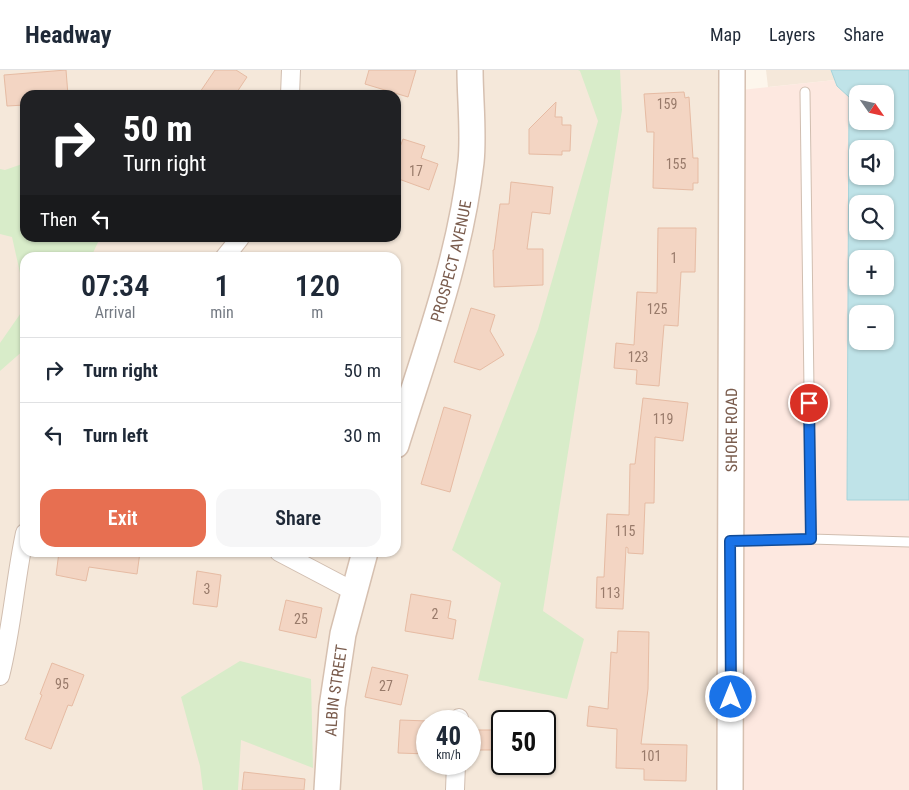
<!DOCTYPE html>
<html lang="en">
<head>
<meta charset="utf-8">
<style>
  :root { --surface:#fff; --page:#f6f6f7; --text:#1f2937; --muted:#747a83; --line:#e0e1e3; --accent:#e76f51 }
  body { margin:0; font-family:"Roboto Condensed",sans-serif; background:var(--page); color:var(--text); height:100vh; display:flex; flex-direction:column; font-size:19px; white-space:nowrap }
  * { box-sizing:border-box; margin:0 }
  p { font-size:16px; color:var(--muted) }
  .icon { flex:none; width:28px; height:28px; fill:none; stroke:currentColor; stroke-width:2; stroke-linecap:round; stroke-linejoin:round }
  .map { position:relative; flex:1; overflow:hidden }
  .panel { position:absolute; left:20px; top:182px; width:381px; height:305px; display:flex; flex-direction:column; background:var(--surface); border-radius:15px; box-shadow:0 1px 4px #0004 }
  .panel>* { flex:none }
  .banner { position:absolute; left:20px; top:20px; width:381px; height:152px; border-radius:15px; box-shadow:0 1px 4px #0004; background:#202124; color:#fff; overflow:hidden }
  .needle { width:32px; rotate:124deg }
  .fabs { position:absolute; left:849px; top:15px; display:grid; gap:10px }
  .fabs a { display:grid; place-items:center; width:45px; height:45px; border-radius:10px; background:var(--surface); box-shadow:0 1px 4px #0004; font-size:25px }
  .speed { position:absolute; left:416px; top:640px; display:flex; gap:10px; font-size:25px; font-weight:700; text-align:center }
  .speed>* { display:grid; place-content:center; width:65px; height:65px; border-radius:50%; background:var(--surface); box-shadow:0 1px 4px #0004; line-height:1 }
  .speed small { font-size:12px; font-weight:400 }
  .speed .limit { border:2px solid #111; border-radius:8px; background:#fff; color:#111 }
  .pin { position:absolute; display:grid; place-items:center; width:42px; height:42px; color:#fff; margin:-21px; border:2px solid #fff; border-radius:50%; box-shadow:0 1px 5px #0007 }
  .me { position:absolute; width:55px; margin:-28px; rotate:0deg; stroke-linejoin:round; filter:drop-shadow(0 0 4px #0008) }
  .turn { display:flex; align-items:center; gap:18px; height:105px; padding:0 20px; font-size:22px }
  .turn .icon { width:65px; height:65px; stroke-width:2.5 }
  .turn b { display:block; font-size:35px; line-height:42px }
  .then { display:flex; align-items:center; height:48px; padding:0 20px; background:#0003; gap:10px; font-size:19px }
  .eta { display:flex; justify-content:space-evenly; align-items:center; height:85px; text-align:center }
  .eta b { font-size:30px; font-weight:600; line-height:35px }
  .button { display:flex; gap:10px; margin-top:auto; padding:10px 20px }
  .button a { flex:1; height:58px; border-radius:15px; background:var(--accent); color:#fff; font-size:20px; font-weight:600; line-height:58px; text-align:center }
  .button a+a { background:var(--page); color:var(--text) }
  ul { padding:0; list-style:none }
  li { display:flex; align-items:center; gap:15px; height:65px; padding:0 20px; border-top:1px solid var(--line) }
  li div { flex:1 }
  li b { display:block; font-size:19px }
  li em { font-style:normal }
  header { display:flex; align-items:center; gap:30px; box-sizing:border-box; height:70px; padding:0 25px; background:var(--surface); border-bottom:1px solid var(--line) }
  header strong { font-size:24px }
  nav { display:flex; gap:28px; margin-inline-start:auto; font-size:18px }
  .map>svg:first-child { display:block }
  .residential { fill:#f5e8da; fill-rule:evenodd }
  .commercial { fill:#fde8e0 }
  .green { fill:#d8ecc9 }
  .water { fill:#bfe3e8; stroke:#a5d3da; fill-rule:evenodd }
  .building { fill:#f3d5c3; stroke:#e6bba3 }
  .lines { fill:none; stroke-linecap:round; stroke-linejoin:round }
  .service-casing { stroke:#d1beb0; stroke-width:11 }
  .minor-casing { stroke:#d1beb0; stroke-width:20 }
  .secondary-casing { stroke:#d6c0b0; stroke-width:28 }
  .service { stroke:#fff; stroke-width:9 }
  .minor { stroke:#fff; stroke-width:18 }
  .secondary { stroke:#fff; stroke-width:25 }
  .route-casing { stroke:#114b97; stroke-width:12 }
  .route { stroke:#1a73e8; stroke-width:9 }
  .labels { text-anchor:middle; stroke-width:5; stroke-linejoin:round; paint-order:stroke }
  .number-label { font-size:14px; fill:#987a6a }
  .street-label { font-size:16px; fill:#7a5c4d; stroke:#fffaf3 }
</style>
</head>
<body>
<header>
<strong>Headway</strong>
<nav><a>Map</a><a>Layers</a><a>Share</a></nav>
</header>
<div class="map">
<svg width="909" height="720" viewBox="0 0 909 720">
  <rect width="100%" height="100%" fill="#fdf6ec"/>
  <path class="residential" d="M0 0H732L725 720H0ZM25 25H396V168H25ZM25 188H396V482H25ZM428 651H470V694H428ZM502 651H545V694H502Z
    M766 0H831L835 10 768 17Z"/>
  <path class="commercial" d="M835 10 837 16 849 27 847 429 909 430V720H725L732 21Z"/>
  <path class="green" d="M578 0H620L622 40 543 541 584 569 567 629 478 610 501 513 452 480 538 259 598 51 580 1Z
    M25 93V168H100L91 187 25 188V225L12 167 0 164V99L5 100Z
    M25 237V279L0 301V273Z
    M240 591 311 609 313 698 241 670 238 720H203L200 696 181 627Z"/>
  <path class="water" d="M831 0H909V430H847L849 27 837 16ZM858 24H885V51H858ZM858 79H885V106H858ZM858 134H885V161H858ZM858 189H885V216H858ZM858 244H885V271H858Z"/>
  <path class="building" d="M66 0 68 25H25V35L7 36 4 5Z
    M215 0H236L247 7 235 25H198Z
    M369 0H416L408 27 365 14Z
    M684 22 685 28 689 27 693 88H698V113H693V120L653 118 654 62H647L644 24Z
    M556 32 555 47H562V55H571L570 81H562V85L529 84V59Z
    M403 69 425 76 421 88 438 94 429 120 396 108V88Z
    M511 112 553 117 550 144 532 142 527 179H543V215L494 217 493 180H494L500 134H509Z
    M658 158H696L695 202H681L678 256 664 255 659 316 636 314 637 300 614 298 616 273 634 275 637 222 657 223Z
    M471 238 495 245 490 261 504 285 480 300 454 292Z
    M643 328 688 333 683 371 655 367 654 433H645L643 484 628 483V478L626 477 623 539 596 538 597 507H604L607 444 629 445 630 394H635Z
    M444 337 471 345 450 422 421 414Z
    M59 482H140L137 504 89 497 86 511 56 505Z
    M197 501 221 505 217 537 193 534Z
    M411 524 451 531 448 548 456 550 453 569 405 561Z
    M286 530 322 538 316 568 279 560Z
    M618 561 649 562 648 619 641 674 687 675 686 711 644 710V699L616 698 617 659 587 656 589 636 608 639 611 582 617 583Z
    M52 593 84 605 72 636 68 635 51 679 25 669 42 625 40 624Z
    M372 597 408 605 401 635 365 627Z
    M400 650 428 651V684L398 683Z
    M478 660H502V680H478Z
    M244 702 305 709 304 720H242Z"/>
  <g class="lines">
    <defs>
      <path id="service" d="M805 22 811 469 909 472
        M731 471 811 469"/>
      <path id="minor" d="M290 25 291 0
        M224 188 240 168
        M279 482 355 522
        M0 606C12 559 15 510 25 463
        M459 651V648
        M455 720 456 694"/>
      <g id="secondary">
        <path id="s1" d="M396 375C425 282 460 189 471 92 474 64 470 28 470 0"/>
        <path id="s2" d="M327 720 332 637 343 564 365 482"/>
        <path id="s3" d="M730 720 732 0"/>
      </g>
    </defs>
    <use href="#service" class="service-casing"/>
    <use href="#minor" class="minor-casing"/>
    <use href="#secondary" class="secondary-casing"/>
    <use href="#service" class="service"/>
    <use href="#minor" class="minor"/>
    <use href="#secondary" class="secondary"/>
  </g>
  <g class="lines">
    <defs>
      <path id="route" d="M731 627 730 471 811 469 809 333"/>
    </defs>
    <use href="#route" class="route-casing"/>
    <use href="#route" class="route"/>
  </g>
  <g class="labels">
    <g class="number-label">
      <text x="667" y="39">159</text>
      <text x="676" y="99">155</text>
      <text x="416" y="106">17</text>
      <text x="674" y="193">1</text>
      <text x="657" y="244">125</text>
      <text x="638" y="292">123</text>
      <text x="663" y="354">119</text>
      <text x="625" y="466">115</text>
      <text x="207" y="524">3</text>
      <text x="610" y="528">113</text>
      <text x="435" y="549">2</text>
      <text x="301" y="554">25</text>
      <text x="62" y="619">95</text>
      <text x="386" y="621">27</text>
      <text x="651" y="691">101</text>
    </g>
    <g class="street-label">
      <text dy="6" stroke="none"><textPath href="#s1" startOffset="192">PROSPECT AVENUE</textPath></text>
      <text dy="6" stroke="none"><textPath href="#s3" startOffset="360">SHORE ROAD</textPath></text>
      <text dy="6" stroke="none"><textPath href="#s2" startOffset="100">ALBIN STREET</textPath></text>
    </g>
  </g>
</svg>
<div class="fabs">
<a><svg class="needle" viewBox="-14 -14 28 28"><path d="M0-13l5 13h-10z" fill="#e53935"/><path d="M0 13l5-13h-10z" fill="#747a83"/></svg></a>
<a><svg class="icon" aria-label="sound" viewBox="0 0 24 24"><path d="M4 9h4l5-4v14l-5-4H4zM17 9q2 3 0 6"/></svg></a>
<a><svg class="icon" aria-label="search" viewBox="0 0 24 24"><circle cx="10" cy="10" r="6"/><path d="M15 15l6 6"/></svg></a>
<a>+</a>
<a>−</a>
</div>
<div class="speed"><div>40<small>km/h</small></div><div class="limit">50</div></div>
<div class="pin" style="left:809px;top:333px;background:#d93025"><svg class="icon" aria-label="arrive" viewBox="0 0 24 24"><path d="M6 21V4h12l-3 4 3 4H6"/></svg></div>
<svg class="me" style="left:731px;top:627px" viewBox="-20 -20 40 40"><circle r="17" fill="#1a73e8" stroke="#fff" stroke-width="3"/><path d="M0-11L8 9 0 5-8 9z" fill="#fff"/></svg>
<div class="banner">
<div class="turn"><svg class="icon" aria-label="right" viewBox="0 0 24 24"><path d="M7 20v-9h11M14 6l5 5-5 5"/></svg><div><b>50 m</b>Turn right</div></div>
<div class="then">Then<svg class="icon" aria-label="left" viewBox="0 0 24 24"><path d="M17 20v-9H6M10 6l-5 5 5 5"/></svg></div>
</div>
<section class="panel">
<div class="eta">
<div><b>07:34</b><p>Arrival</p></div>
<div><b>1</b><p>min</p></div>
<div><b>120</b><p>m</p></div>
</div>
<ul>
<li><svg class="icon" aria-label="right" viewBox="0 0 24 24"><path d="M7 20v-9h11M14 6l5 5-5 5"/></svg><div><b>Turn right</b></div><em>50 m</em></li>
<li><svg class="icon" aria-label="left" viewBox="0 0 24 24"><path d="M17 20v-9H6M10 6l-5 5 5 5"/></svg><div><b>Turn left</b></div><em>30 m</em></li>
</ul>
<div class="button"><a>Exit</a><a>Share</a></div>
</section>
</div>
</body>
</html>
